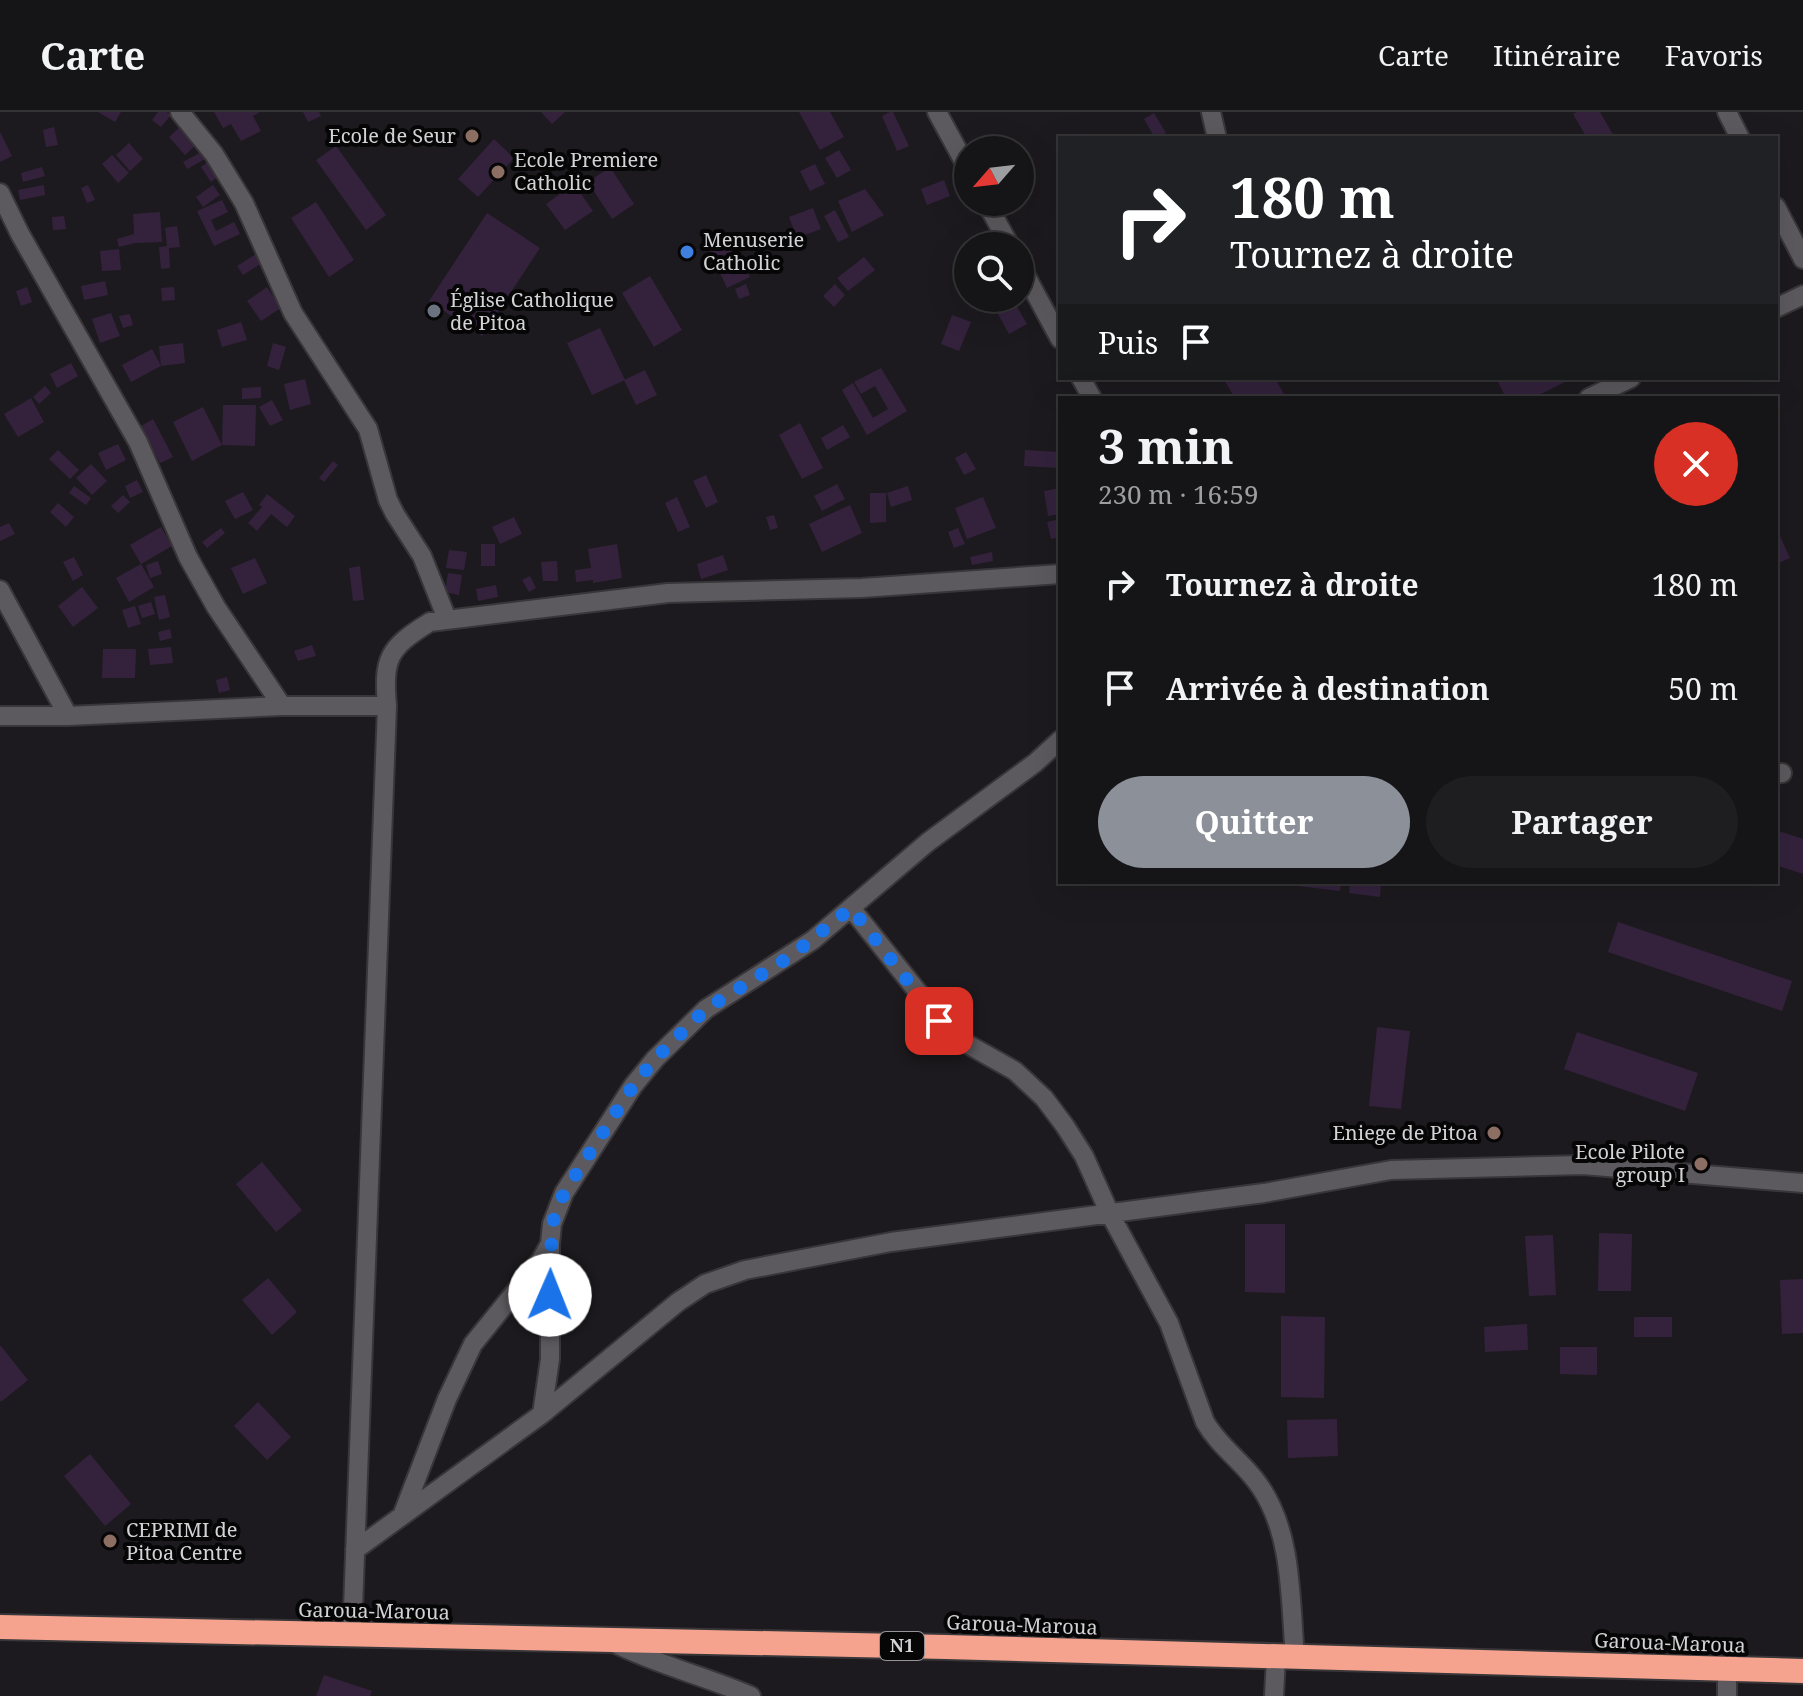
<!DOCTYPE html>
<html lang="fr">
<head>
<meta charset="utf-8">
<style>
  :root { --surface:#151416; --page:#1e1d1f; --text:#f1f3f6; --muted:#9d9ea1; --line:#343335; --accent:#8c9099 }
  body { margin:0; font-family:"Noto Serif",serif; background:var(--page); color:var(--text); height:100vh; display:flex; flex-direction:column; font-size:30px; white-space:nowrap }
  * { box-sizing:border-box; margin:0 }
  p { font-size:26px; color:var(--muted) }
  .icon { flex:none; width:44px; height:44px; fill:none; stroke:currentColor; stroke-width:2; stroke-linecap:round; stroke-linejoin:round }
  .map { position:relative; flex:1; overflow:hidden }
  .details { position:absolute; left:1058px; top:284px; width:720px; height:488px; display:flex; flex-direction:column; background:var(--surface); border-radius:0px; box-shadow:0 8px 32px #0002,0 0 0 2px var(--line) }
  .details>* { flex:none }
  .banner { position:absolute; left:1058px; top:24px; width:720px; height:244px; border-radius:0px; box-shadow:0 8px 32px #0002,0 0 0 2px var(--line); background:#202124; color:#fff; overflow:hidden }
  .needle { width:52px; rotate:242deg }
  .controls { position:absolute; left:954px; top:24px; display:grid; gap:16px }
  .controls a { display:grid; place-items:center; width:80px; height:80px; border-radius:50%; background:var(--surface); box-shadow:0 8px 32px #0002,0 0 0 2px var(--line); font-size:40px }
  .pin { position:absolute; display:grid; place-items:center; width:68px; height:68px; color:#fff; margin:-34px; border-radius:16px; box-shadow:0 4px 12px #0006 }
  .me { position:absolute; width:88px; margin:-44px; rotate:1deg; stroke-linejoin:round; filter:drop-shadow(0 0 6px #0008) }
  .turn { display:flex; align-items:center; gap:28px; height:168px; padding:0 40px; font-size:36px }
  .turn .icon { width:104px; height:104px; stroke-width:2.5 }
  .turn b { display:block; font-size:56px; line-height:68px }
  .then { display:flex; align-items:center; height:76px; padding:0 40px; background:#0003; gap:16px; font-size:30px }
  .round { display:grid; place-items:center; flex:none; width:84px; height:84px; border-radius:42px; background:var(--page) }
  .head { display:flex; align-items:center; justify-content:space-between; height:136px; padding:0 40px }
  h1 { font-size:48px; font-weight:700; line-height:60px }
  .button { display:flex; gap:16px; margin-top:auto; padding:16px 40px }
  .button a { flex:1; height:92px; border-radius:48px; background:var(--accent); color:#fff; font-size:32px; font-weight:700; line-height:92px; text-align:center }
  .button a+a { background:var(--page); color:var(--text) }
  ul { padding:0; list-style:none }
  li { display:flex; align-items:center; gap:24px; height:104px; padding:0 40px }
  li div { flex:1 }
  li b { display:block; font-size:30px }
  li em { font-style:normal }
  header { display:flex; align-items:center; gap:48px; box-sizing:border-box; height:112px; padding:0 40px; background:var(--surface); border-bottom:2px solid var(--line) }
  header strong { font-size:38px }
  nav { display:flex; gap:44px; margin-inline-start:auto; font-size:28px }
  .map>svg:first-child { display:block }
  .building { fill:#34223d }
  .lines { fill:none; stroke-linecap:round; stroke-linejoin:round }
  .street-casing { stroke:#383639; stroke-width:22 }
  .highway-casing { stroke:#383639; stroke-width:28 }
  .street { stroke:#5d5a5f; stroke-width:18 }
  .highway { stroke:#f5a38f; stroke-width:24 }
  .route { stroke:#1a73e8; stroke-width:14; stroke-dasharray:0 25.2 }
  .education-dot { fill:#8d6e63; stroke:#060607; stroke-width:3 }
  .shop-dot { fill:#3f7fe0; stroke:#060607; stroke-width:3 }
  .worship-dot { fill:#6b7280; stroke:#060607; stroke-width:3 }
  .labels { text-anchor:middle; stroke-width:8; stroke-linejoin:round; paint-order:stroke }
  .shield { fill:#060607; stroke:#969596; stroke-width:2 }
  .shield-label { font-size:18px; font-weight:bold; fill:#d3d2d4 }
  .poi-label { font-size:20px; fill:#d3d2d4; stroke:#060607; text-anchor:start }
  .street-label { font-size:20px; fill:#d3d2d4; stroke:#060607 }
</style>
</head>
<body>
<header>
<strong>Carte</strong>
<nav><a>Carte</a><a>Itinéraire</a><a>Favoris</a></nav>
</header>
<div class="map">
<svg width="1803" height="1584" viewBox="0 0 1803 1584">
  <rect width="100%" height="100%" fill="#1c1a1e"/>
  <path class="building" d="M98 0H121L115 10Z
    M158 0H167L171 3 161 15 152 8Z
    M214 0H260L253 4 261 19 241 29 231 12 223 16Z
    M303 0H319L321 4 308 10Z
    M541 0H565L552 12Z
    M799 0H830L844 25 820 38Z
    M890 0H893L909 34 897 39 882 4Z
    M1577 0H1600L1615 26H1587L1573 2Z
    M1154 1 1166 21 1157 26H1155L1144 7Z
    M181 14 197 32 185 43 169 25Z
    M54 15 58 33 46 35 43 18Z
    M0 20 12 44 0 50Z
    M494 27 514 46 478 85 458 67Z
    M129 31 143 47 130 59 116 43Z
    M336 34 386 103 366 118 316 48Z
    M839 38 851 58 837 66 825 46Z
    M203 39 207 46 187 57 183 50Z
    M112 43 129 61 118 71 102 52Z
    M209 49 219 64 211 70 201 55Z
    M815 52 825 72 810 79 800 59Z
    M42 55 45 64 23 70 21 61Z
    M610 55 634 92 612 107 588 70Z
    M944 68 950 84 927 93 921 77Z
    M574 72 593 99 565 118 546 92Z
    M44 73 45 83 20 88 18 78Z
    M88 73 95 88 87 91 81 76Z
    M213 73 220 83 203 95 196 85Z
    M865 77 884 103 852 120 838 89Z
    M222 88 228 100 211 108 216 119 234 110 240 122 214 134 197 99Z
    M316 90 354 148 329 165 291 106Z
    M813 96 821 117 797 126 789 105Z
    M835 98 849 125 838 130 824 104Z
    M160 100 162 130 135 131 119 135 117 127 134 122 133 102Z
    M487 101 540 136 482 224 429 189Z
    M64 104 66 117 53 118 52 105Z
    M177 114 180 135 169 136 170 156 161 157 159 135 167 134 165 116Z
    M732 127 750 165 727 176 709 137Z
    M119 137 121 158 102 159 100 139Z
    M256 142 262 151 243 163 237 154Z
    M864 145 875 158 848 179 837 166Z
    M650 164 682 218 654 235 622 181Z
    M105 169 108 183 84 188 81 174Z
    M746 172 750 183 739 187 735 177Z
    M835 172 845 183 834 195 823 184Z
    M27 175 32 190 21 194 16 179Z
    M174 175 175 188 162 189 161 176Z
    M267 175 281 196 261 209 247 189Z
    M1009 186H1012L1027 212 1009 222 994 195Z
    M111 201 120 224 100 231 92 207Z
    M130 202 133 213 123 216 119 204Z
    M952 203 971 210 959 239 941 232Z
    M241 210 247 228 222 235 217 218Z
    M600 216 625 268 592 283 567 231Z
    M183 231 185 251 161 254 159 234Z
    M273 231 286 235 279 258 267 254Z
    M152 237 161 254 131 270 122 253Z
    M71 251 78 264 57 276 50 262Z
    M881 256 907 299 867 323 842 278 853 271 873 306 888 297 875 274 861 282 854 270Z
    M645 258 657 283 636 293 624 268Z
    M1223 266H1275L1286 286H1235Z
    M1496 266H1573L1533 286H1506Z
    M305 267 311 292 290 298 284 272Z
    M45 274 51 281 39 292 33 285Z
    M261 275V286L242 287V276Z
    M31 286 44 310 18 325 4 302Z
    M272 288 283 308 270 314 259 295Z
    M223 293H256L255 334 222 333Z
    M203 295 222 333 192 349 173 310Z
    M153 307 173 345 160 351 141 314Z
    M800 311 823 356 802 367 779 323Z
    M843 313 850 325 827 338 821 326Z
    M118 332 126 348 106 358 98 341Z
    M58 338 79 358 70 367 49 347Z
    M1025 338 1060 340V356L1024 354Z
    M966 340 976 357 964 363 955 346Z
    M333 349 338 353 324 370 319 366Z
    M91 352 107 369 92 383 76 366Z
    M706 363 718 390 706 396 693 369Z
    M137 368 143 380 130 386 125 374Z
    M837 372 845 387 822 399 814 384Z
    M74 374 91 386 86 393 69 381Z
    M908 374 912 388 891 395 887 381Z
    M1060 376V402L1048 404 1044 379Z
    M243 380 253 398 235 407 225 389Z
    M870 381H886V410L870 411Z
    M267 382 295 404 287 415 271 402 257 419 248 411 262 395 259 393Z
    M123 383 130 390 118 401 111 394Z
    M677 385 690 415 678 420 665 391Z
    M983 385 996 416 967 427 955 396Z
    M58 391 74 405 66 415 50 400Z
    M850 393 862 421 822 440 809 412Z
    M774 403 778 416 770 418 766 405Z
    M514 405 522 422 500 432 492 415Z
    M1060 407V425L1051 427 1047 410Z
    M9 411 15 422 0 429V415Z
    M161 415 172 434 141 452 130 433Z
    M221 416 225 421 207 436 202 430Z
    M958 416 965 432 954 436 948 420Z
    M1780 424 1790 446 1776 452V425Z
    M481 432H495V454H481Z
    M617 432 622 466 593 471V468L576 470 575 458 591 456 588 437Z
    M449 438 467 440 464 458 446 456Z
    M992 440 993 449 972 453 970 445Z
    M723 443 728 458 701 467 697 452Z
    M74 445 83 463 73 469 63 450Z
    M255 446 267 471 243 482 231 456Z
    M158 449 162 462 150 466 146 453Z
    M557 449 558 469H543L541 450Z
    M141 452 154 475 129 490 116 466Z
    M360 454 364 488 353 489 349 456Z
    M448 461 462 463 459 483 445 480Z
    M530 464 536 476 529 480 522 468Z
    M496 473 498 485 478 489 476 477Z
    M82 475 98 496 73 515 58 494Z
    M165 483 170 505 159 508 154 485Z
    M151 490 155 502 142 506 138 494Z
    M135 494 141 512 128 516 122 498Z
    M170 517 172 526 160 529 158 520Z
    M312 533 316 544 298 549 294 539Z
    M171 535 173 551 150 553 148 537Z
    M103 537H136L135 566H102Z
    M227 565 230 578 219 581 216 568Z
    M1776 718 1803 727V762L1776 753Z
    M1280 770H1341L1340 779 1280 772Z
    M1350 770H1381L1380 785 1349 781Z
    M1618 810 1792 869 1782 899 1608 840Z
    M1377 915 1410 919 1401 997 1369 994Z
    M1577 920 1698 961 1685 999 1564 957Z
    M262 1050 302 1098 276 1120 236 1072Z
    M1245 1112H1285V1181L1245 1180Z
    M1599 1121 1632 1122 1631 1179H1598Z
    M1553 1123 1556 1183 1529 1184 1525 1124Z
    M268 1166 297 1200 272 1223 242 1188Z
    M1803 1167V1221L1782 1222 1780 1168Z
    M1281 1204 1325 1205 1324 1286 1281 1285Z
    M1634 1205H1672V1225H1634Z
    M1527 1212 1528 1238 1485 1240 1484 1215Z
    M0 1233 28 1268 1 1290 0 1288Z
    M1560 1235H1597V1263L1560 1262Z
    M258 1290 291 1325 267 1348 234 1314Z
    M1337 1307 1338 1344 1288 1346 1287 1308Z
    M90 1342 131 1392 105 1414 64 1364Z
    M324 1563 372 1579 370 1584H316Z"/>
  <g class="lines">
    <defs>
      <path id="street" d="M180 0 214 42 244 91 293 201 368 317 388 388 395 402 422 444 447 507
        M937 0 968 57
        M1211 0 1217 26
        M1727 0 1740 26
        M0 81 20 122 138 330 188 445 216 495 282 594
        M986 90 1010 134
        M1776 95 1803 147
        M1020 153 1060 227
        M1776 196 1803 183
        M1081 266 1092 286
        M1589 286 1631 266
        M0 478 68 604
        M0 604H68L282 594H387
        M1776 662 1782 661
        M851 796 953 924 1015 959 1044 986 1065 1014 1084 1044 1110 1102 1169 1211 1205 1310C1220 1336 1246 1352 1261 1376 1293 1424 1290 1489 1295 1545
        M542 1302 550 1247V1133
        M402 1404 447 1287 473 1232 541 1148 550 1132 552 1112 564 1081 633 974 655 947 706 897 813 828 928 730 1035 651 1060 628
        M355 1438 542 1302 678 1190 705 1172 745 1158 891 1130 1264 1081 1391 1058 1583 1053 1803 1071
        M352 1523 387 594C383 546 388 536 430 510L668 481 862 476 1060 462
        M612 1530C657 1553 705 1564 751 1584
        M1274 1584 1276 1545
        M1727 1584V1557"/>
      <path id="highway" d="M0 1515 946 1535 1803 1559"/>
    </defs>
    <use href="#street" class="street-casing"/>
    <use href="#highway" class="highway-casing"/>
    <use href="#street" class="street"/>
    <use href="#highway" class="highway"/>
  </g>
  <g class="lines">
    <path class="route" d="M550 1183 552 1112 564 1081 633 974 655 947 706 897 791 844 851 796 939 909"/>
  </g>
  <g class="education-dot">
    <circle cx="472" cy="24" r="8"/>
    <circle cx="498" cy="60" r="8"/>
    <circle cx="1494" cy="1021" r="8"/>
    <circle cx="1701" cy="1052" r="8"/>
    <circle cx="110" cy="1429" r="8"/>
  </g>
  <circle class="shop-dot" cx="687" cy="140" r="8"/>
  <circle class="worship-dot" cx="434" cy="199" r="8"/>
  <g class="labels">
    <rect class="shield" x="880" y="1520" width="44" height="28" rx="6"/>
    <g class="shield-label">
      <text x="902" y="1540">N1</text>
    </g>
    <g class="poi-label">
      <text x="456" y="31" text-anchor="end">Ecole de Seur</text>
      <text x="514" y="55">Ecole Premiere<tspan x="514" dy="23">Catholic</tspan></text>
      <text x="703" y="135">Menuserie<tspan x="703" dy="23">Catholic</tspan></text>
      <text x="450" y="195">Église Catholique<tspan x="450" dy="23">de Pitoa</tspan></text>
      <text x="1478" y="1028" text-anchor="end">Eniege de Pitoa</text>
      <text x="1685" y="1047" text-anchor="end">Ecole Pilote<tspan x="1685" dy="23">group I</tspan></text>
      <text x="126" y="1425">CEPRIMI de<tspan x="126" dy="23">Pitoa Centre</tspan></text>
    </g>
    <g class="street-label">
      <text transform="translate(374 1499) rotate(1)" y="7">Garoua-Maroua</text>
      <text transform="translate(1022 1513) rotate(2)" y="7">Garoua-Maroua</text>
      <text transform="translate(1670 1531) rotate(2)" y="7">Garoua-Maroua</text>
    </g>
  </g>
</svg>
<div class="controls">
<a><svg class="needle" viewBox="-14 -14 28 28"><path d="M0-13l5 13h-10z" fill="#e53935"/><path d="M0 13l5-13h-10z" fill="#9d9ea1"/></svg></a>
<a><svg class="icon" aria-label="search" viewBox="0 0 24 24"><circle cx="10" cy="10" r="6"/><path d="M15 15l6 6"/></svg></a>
</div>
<div class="pin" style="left:939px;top:909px;background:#d93025"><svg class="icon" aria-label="arrive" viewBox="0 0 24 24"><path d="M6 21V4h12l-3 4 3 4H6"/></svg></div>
<svg class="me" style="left:550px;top:1183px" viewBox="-20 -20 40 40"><circle r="19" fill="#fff"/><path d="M0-13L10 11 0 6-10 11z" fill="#1a73e8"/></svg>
<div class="banner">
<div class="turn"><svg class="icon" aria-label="right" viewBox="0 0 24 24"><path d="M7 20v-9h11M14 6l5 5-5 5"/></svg><div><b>180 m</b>Tournez à droite</div></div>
<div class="then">Puis<svg class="icon" aria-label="arrive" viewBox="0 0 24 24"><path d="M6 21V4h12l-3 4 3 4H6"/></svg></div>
</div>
<section class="details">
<div class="head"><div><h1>3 min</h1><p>230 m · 16:59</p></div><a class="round" style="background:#d93025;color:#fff"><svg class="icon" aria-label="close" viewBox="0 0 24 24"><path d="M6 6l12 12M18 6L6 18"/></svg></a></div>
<ul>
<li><svg class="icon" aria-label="right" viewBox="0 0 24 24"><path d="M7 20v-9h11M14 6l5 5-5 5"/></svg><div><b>Tournez à droite</b></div><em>180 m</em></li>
<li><svg class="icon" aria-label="arrive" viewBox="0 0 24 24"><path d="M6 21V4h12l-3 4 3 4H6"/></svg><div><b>Arrivée à destination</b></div><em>50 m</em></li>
</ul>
<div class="button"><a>Quitter</a><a>Partager</a></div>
</section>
</div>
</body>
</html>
